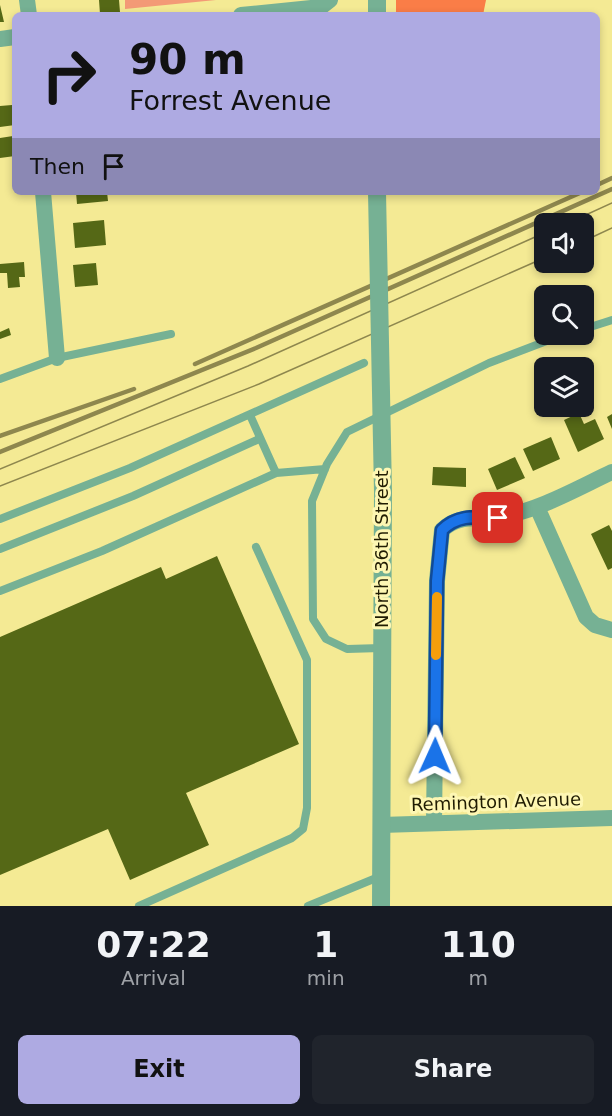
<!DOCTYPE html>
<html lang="en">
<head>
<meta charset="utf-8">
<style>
  :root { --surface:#171b24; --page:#20242c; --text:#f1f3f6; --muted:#9ea1a6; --accent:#aeaae2 }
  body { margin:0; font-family:"DejaVu Sans",sans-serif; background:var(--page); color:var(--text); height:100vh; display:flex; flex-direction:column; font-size:22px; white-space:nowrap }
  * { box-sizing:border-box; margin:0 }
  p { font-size:20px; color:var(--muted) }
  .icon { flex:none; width:33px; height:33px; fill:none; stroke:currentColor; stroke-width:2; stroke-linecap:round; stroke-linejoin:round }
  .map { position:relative; height:906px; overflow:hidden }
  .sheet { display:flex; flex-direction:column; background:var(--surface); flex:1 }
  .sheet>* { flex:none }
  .banner { position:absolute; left:12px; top:12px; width:588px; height:183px; border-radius:9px; box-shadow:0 3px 9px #0003; background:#aeaae2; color:#111; overflow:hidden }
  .fabs { position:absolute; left:534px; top:213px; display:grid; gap:12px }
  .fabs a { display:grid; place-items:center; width:60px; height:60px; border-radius:9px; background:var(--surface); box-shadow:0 3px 9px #0003; font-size:30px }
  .pin { position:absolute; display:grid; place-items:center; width:51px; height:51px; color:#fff; margin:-26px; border-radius:12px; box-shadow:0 3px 9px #0006 }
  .me { position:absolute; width:66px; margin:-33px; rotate:1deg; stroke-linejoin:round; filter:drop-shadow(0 0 4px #0008) }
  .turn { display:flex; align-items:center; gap:21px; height:126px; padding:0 18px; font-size:27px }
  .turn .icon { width:78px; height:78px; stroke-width:2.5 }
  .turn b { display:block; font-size:42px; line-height:51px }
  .then { display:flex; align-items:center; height:57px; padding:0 18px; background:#0003; gap:12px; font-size:22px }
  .eta { display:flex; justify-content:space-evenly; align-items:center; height:102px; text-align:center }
  .eta b { font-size:36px; font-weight:700; line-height:42px }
  .button { display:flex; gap:12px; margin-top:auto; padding:12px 18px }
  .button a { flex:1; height:69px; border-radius:9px; background:var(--accent); color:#111; font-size:24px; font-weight:700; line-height:69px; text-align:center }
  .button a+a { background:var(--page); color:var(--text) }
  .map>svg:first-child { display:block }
  .green { fill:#f39a76 }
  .forest { fill:#fa7d47 }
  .building { fill:#556816 }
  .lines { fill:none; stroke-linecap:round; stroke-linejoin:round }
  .service { stroke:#76b194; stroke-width:8 }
  .minor { stroke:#76b194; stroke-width:16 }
  .tertiary { stroke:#76b194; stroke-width:18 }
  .tram { stroke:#8e874e; stroke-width:1.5 }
  .rail { stroke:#8e874e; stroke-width:4.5 }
  .tertiary-bridge { stroke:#76b194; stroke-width:18 }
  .route-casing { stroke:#114b97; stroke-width:15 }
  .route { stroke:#1a73e8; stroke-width:10 }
  .slow { stroke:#f59e0b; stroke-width:10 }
  .labels { text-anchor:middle; stroke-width:6; stroke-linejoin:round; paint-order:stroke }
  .street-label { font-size:18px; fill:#201c02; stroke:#fef7b3 }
</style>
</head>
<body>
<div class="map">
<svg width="612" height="906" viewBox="0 0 612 906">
  <rect width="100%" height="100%" fill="#f4ea94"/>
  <path class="green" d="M125 0H216L125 9Z"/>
  <path class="forest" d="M396 0H486L483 15H396Z"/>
  <path class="building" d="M99 0H119L120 12 100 14Z
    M0 5 4 22H0Z
    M12 105 15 125 0 127V106Z
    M13 136 15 156 0 158V138Z
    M76 192H107L108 201 77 204Z
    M104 220 106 245 75 248 73 223Z
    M24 262 25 277H19L20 287 8 288 7 273H0V264Z
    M96 263 98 285 75 287 73 265Z
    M9 328 11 335 0 339V332Z
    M579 413 584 424 595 419 604 439 578 452 564 420Z
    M612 414V429L607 417Z
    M551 437 560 459 533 471 523 449Z
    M515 457 525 478 497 490 488 469Z
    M433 467 466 468V487L432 485Z
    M609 525 612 531V568L608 570 591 534Z
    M217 556 299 744 186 793 209 845 130 880 108 829 0 875V637L161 567 166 579Z"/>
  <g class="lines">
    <path class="service" d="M584 329 612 320
      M0 379 57 358 171 334
      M250 415 276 473
      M0 519 130 468 364 363
      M0 549 133 496 259 439
      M0 591 102 551 276 473 325 469
      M381 648 347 649 326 639 313 619 312 501 327 464 347 432 489 363 565 334
      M139 906 292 838 303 829 307 808V660L256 547
      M308 906 381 876"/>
    <path class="minor" d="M27 0 29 15
      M241 15 321 7 330 0
      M0 39 15 37
      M43 192 57 358
      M537 507 586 617 595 625 612 630
      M434 822 437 581 442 530C460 513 476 521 499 517 538 511 576 489 612 472
      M381 825 612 818"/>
    <path class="tertiary" d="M377 15V0
      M381 906 383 492"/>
    <path class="tram" d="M566 224 612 203
      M584 241 612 228
      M0 469 248 366 544 233
      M0 486 259 384 544 258"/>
    <path class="rail" d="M597 185 612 178
      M195 364 582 192
      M0 436 134 389
      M0 452 256 348 612 189"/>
    <path class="tertiary-bridge" d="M377 192 383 492"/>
  </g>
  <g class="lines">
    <defs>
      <path id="route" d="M435 756 437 581 442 530C458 514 476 517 498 518"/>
    </defs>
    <use href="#route" class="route-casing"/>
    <use href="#route" class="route"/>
    <path class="slow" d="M436 655 437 597"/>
  </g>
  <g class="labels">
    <g class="street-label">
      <text transform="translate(382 549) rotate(-90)" y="6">North 36th Street</text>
      <text transform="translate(496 802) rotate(-2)" y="6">Remington Avenue</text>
    </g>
  </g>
</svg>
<div class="fabs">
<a><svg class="icon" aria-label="sound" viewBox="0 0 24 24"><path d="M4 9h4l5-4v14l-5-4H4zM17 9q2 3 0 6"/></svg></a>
<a><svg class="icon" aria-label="search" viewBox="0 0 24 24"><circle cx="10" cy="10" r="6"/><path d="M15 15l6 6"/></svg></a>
<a><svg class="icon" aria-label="layers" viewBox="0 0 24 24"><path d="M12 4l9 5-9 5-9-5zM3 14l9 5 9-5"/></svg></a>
</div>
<div class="pin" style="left:498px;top:518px;background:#d93025"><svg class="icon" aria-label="arrive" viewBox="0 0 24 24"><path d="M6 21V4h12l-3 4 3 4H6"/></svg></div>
<svg class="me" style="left:435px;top:756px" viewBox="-20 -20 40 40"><path d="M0-17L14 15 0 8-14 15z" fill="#1a73e8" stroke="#fff" stroke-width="4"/></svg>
<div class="banner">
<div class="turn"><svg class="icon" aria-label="right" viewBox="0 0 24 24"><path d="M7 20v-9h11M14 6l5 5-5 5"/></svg><div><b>90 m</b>Forrest Avenue</div></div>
<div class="then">Then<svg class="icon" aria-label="arrive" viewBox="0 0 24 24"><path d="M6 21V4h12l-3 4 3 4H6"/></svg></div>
</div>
</div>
<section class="sheet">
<div class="eta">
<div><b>07:22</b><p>Arrival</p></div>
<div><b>1</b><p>min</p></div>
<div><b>110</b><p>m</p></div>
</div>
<div class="button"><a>Exit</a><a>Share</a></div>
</section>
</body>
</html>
